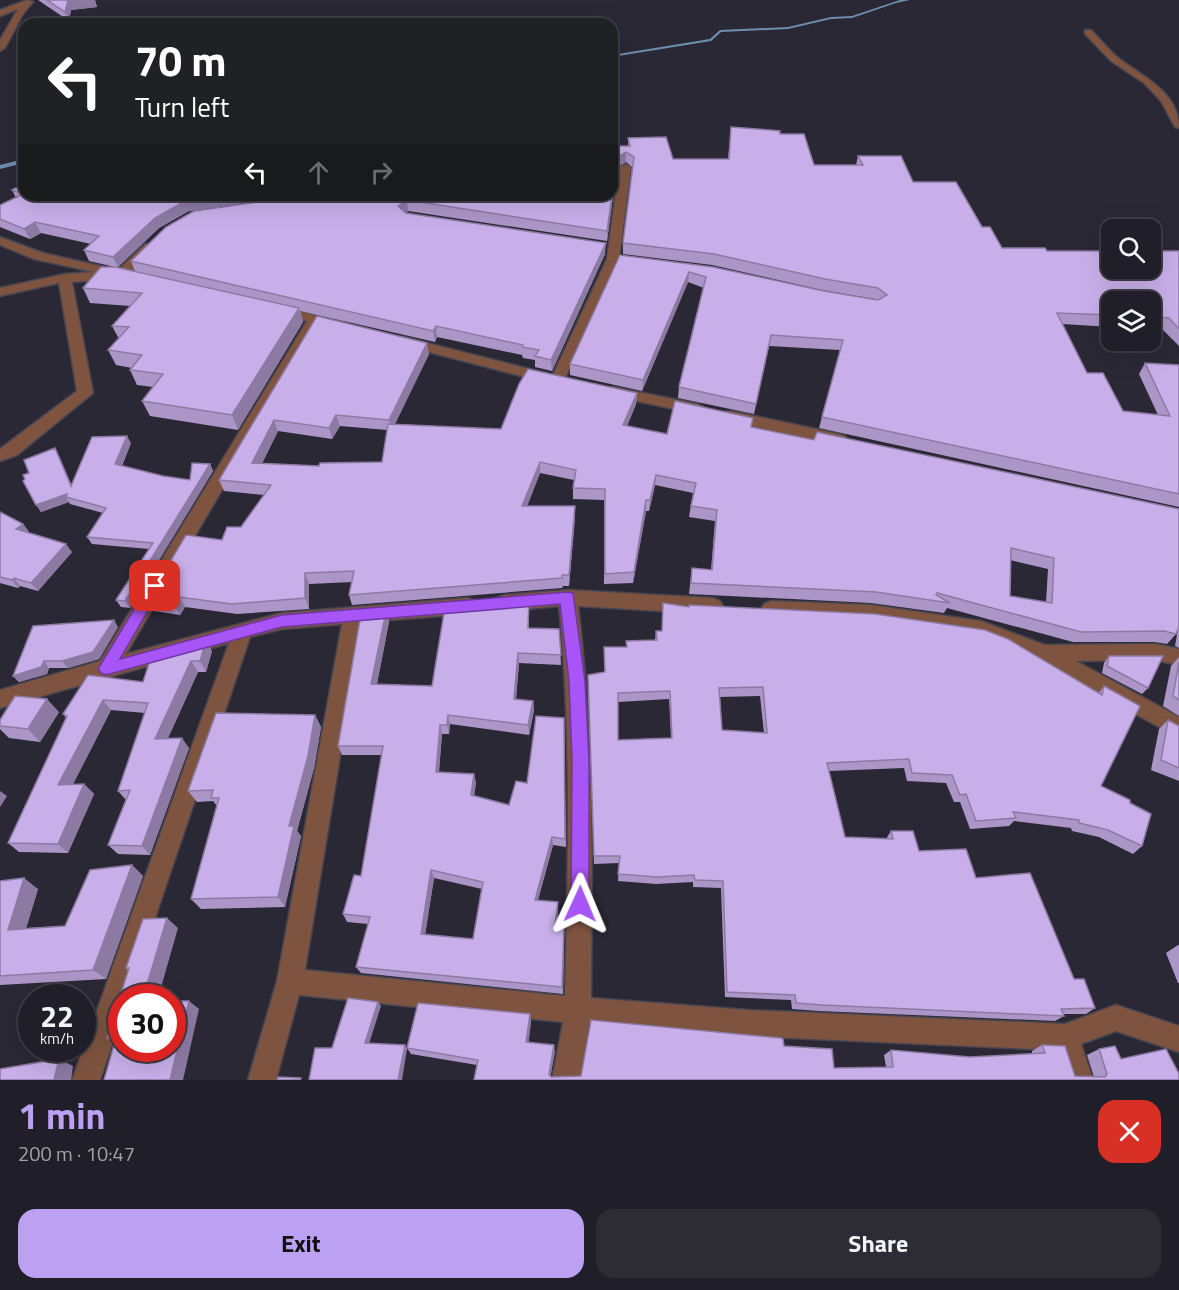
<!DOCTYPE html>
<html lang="en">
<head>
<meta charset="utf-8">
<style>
  :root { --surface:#201e28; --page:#2d2b34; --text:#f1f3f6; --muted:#a2a2a8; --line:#3d3c45; --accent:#bca0f2 }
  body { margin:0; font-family:"Titillium Web",sans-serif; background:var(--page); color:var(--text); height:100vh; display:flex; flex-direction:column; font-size:22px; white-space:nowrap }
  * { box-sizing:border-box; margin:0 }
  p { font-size:20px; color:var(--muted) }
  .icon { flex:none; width:33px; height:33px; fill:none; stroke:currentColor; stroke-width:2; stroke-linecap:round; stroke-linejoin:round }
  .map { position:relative; height:1080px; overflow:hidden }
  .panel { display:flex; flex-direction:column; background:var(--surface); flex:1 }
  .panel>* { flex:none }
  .banner { position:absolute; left:18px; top:18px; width:600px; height:183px; border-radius:18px; box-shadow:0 6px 24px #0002,0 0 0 2px var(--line); background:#202124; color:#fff; overflow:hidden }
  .controls { position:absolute; left:1101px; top:219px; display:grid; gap:12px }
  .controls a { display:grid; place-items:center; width:60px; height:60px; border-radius:12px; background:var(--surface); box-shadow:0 6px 24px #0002,0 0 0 2px var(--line); font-size:30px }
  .speed { position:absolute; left:18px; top:984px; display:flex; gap:12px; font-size:30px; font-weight:700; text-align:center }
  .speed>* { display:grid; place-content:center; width:78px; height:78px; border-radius:50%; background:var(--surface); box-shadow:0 6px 24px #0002,0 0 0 2px var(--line); line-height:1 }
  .speed small { font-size:15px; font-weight:400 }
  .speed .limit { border:9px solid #d22; background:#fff; color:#111 }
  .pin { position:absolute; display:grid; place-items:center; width:51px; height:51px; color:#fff; margin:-26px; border-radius:12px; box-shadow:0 3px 9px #0006 }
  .me { position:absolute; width:66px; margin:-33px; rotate:1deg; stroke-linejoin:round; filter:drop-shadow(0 0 4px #0008) }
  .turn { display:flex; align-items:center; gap:21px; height:126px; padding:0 18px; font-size:27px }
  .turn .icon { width:78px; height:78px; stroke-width:2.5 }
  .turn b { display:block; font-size:42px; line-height:51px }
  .lanes { display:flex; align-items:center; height:57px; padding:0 18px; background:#0003; justify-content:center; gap:30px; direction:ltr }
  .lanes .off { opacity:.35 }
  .round { display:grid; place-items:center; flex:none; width:63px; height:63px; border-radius:18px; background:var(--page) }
  .overview { display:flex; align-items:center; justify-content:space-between; height:102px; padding:0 18px }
  h1 { font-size:36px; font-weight:700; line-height:45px; color:var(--accent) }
  .action { display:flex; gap:12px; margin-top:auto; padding:12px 18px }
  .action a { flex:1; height:69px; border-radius:18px; background:var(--accent); color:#111; font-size:24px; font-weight:700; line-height:69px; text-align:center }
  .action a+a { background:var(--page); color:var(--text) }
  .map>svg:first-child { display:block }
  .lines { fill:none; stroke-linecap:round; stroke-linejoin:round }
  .stream { fill:#6e8eae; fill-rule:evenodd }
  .street-casing { stroke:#464450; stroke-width:3 }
  .street { fill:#7e5440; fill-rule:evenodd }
  .wall { fill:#ac96c8; fill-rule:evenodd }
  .shaded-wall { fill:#8c7aa3 }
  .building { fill:#c8afe9; stroke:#8c7aa3; stroke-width:1.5; fill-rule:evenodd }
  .route { fill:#a855f7; stroke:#6d37a1; stroke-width:1.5 }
</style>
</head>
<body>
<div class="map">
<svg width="1179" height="1080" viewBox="0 0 1179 1080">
  <rect width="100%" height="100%" fill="#2a2835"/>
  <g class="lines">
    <path class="stream" d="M900 0H910L896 3 852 18 831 19 788 29 721 32 711 41 612 57V55L710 39 720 30 788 27 831 17 852 16Z
      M24 159V163L0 169V165Z"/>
    <defs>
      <path id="street" d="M27 0 33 2 23 14 5 48 0 51V40L18 9 0 16V10Z
        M1085 30H1091C1100 39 1108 49 1117 57 1142 77 1179 91 1179 128L1175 127 1161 101 1144 83 1111 61 1085 34Z
        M625 164 631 167 619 259 563 383H548L398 344 396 341 398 338 403 337 553 375 607 259 619 167Z
        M0 237 43 253 118 270 145 244H155L156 247 127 278 72 282 93 393 17 455 0 461V449L77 391 59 283 0 296V288L65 274 94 272 34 259 0 245Z
        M278 306 344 322 346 325 339 329 319 324 126 654 282 613 468 598 475 601 478 606 475 611 468 614 362 622 305 970 565 996C568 864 572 737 559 606L504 611 497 608 494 603 497 598 504 595 568 590 713 598 720 601 723 606 720 611 713 614 578 606C594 739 592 865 591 998L748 1010 1065 1024 1116 1005 1179 1026V1052L1116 1031 1081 1044 1093 1080H1065L1056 1050 748 1036 589 1024 580 1080H552L563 1022 299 995 276 1080H248L277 981 342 624 282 629 250 637 128 998H122V1016L100 1080H72L229 643 0 708V690L100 661 307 321 273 313 271 310 273 307Z
        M613 387 698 404 706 409 698 414 608 395 605 392 608 389Z
        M731 411 839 434 845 436 847 440 845 444 839 446 725 420 723 416 725 412Z
        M771 601 871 605 981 621 1045 645 1155 644 1179 649V665L1155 660 1076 661 1179 717V738L1036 659 980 637 871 621 771 617 764 614 761 609 764 604Z"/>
    </defs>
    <use href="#street" class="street-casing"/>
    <use href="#street" class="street"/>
  </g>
  <path class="wall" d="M38 0H95L97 7 71 10 69 21Z
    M731 127 780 134 814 165H856L858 156 913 182 982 227 1002 248 1047 251H1179V346L1162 329 1150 328V302H1112V327L1062 324 1087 373 1123 411 1158 415 1139 374 1145 363 1179 365V507L819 428 840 350 769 346 754 414 678 398 679 387 704 288 688 282 642 391 570 375V364L620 255 877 300 875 299 822 290 712 265 623 254V243L632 167 626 162 617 167 607 241 408 211 406 213 605 254 552 371 535 367V360L523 358 522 355 437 337 435 342 300 311 303 322 238 430 150 416 142 401 153 387 137 385 130 370 132 368 116 365 108 350 119 339 112 326 130 306 90 303 83 288 115 267 89 261 84 250 91 244 41 233 30 239 0 227V205L16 198 12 190 114 197V195H612V146H628V138L673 159H728ZM285 197 131 261 135 271 118 267 159 228 189 211Z
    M317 316 429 354 395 424 501 429 637 393 636 404 627 426 667 434 751 427 814 440 1179 509V648L1175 646 1178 629 1176 634 1167 644 1155 642H1073L947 608 944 613 871 603 689 594 692 568 711 570 715 521 689 517 693 493 655 485 649 511H646L633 583 604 584V500L573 499V488L574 480 540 473 527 506 575 517 569 586H563L562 588 352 605 349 595 352 582 309 584V609L237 614 185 607 180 615 154 611 147 601 222 540 241 527 264 495 224 491 219 480ZM340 426 387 430 382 462 319 466 262 463 278 431 332 439ZM1010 560 1048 569 1046 602 1010 596Z
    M131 443 122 466 163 476 190 480 210 464 213 471 130 608 121 607 116 600 149 549 92 544 87 537 103 513 70 504 69 502 41 512 25 479 29 473 59 456 71 484Z
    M0 512 23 524 29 532 28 533 72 552 38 591 20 586 18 588 0 583Z
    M663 603 1099 693 1104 686 1101 786 1130 803 1142 846 1133 854 1099 837 1072 831 1071 828 1014 821 1009 826 970 829 960 802H954L946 783 907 781 904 768 829 771 845 837 886 839 891 831 919 851 976 878 1074 979 1095 1008 1086 1014H1063L1064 1016 1055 1021 819 1011 792 1009 791 1000 725 997 721 888 693 887V882L656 884 618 881 619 863 594 864 588 675 604 672 626 647V641L655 640 656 631H662ZM760 696 764 733 722 730 720 697ZM669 699 671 738 618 740V702Z
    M529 611V628L559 629 561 665 519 663 516 699 533 701 534 710 529 735 450 724 449 734H442L439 772 476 782 474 796 509 805 527 783 564 718 566 847 553 845 538 900 558 909 557 925 564 933 563 994 361 973 356 967 368 924 347 922 343 914 361 876 382 755H342L338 746 386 612 389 622 377 684 432 686ZM434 878 482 889 473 939 425 935Z
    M118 627 99 659 68 668H49L47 674 19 682 13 676Z
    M212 651 206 672H198L168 738 189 748 150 855 118 854 108 845 126 800 118 791 145 713 111 710 73 784H84L94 794 68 853 19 852 8 843 66 718 63 714 143 682Z
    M1109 656 1148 688 1142 694 1102 673 1104 663Z
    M1179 657V716L1163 706 1171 666Z
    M59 712 40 742 9 738 0 729V720Z
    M315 715 321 727 314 768 297 831 301 836 285 907 201 909 191 899 217 806 213 801 197 802 188 791Z
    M1168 720 1179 726V781L1151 770 1159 729Z
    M132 865 143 876 106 979 0 985V881L38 889 26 928 65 926Z
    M178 928 122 998 199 1009 115 1043 107 1038 128 970 126 968Z
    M1178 945H1179V983H1178L1166 953Z
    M531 1021 528 1043 555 1051 550 1076 551 1077 581 1076 784 1046 834 1068 886 1067 884 1055 891 1050 970 1057 1032 1054V1051L1042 1045 1075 1076 1094 1077 1087 1055 1099 1049 1121 1059 1179 1080H474L477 1065 411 1054 407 1048Z"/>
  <path class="shaded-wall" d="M78 0H95L97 7 71 10 69 21 65 12 68 1Z
    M626 152V162L617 167 607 241V231L617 157Z
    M225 195H285V197L189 211 159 228 118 267 113 257 155 218 185 201Z
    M407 200 408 211 400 216 398 206Z
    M35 222 41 233 30 239 24 229Z
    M606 243 605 254 552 371 551 360Z
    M689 272 688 282 642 391 643 380Z
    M299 308 303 322 238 430 232 415Z
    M436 326 437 337 435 342 433 331Z
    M427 343 429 354 392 430 389 420Z
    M637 393 636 404 623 436V425Z
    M336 415 340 426 332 439 329 428Z
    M274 420 278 431 257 474 252 463Z
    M127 436 131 443 119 471 115 464Z
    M55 448 59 456 75 493 71 486Z
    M540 462V473L523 517 522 506Z
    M210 464 213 471 130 608 125 601Z
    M656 475 655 485 649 511 650 500Z
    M67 494 66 497 69 502 41 512 36 505Z
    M646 500V511L633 583 634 572Z
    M575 506V517L569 586V575Z
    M23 524 29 532 22 538 16 529Z
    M66 544 72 552 38 591 31 583Z
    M305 573 309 584V609L305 598Z
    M14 578 20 586 18 588 12 580Z
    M179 597 185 607 180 615 174 605Z
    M529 601V638L528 628Z
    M386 612 389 622 375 694 371 684Z
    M114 620 118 627 99 659 68 668 62 661Z
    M206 640 212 651 206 672 200 661Z
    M518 653 519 663 515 708 514 699Z
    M44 661 49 668 47 674 19 682 13 676Z
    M191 661 198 672 163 749 155 739Z
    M47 699 59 712 40 742 28 729Z
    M103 700 111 710 68 794 58 785Z
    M533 701 534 710 529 735 528 725Z
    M315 715 321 727 314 768 297 831 301 836 285 907 278 897 289 826Z
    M448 715 450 724 449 734 447 725Z
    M440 725 442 734 438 780 436 772Z
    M182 738 189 748 150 855 142 846Z
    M474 774 476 782 473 803 471 795Z
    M84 784 94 794 68 853 58 844Z
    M0 791 7 796 0 807Z
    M552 837 553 845 536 907 535 900Z
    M132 865 143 876 106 979 93 970Z
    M431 870 434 878 424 941 421 934Z
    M24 878 38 889 23 939 8 930Z
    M558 902V909L556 932 555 925Z
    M167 918 178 928 158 998H143Z
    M564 926V933L563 994 562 987Z
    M189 1001 199 1009 183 1080H170Z
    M378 1002 381 1006 368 1047 365 1043Z
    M530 1014 531 1021 528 1048 526 1042Z
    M405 1045 407 1049 402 1080H398Z
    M554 1045 555 1051 550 1080 549 1074Z
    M59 1059 73 1066 71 1080H54Z"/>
  <path class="building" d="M47 0H78L68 1 65 12Z
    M731 127 770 130 780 131V134H804L814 165H863L858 156H901L913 182H956L982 227H990L1002 248H1045L1047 251H1112V268H1150V251H1179V329L1169 318 1150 317V302H1112V315L1057 313 1087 373H1103L1123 411 1170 416 1145 363 1179 365V494L822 417 843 340 771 335 756 404 679 387 706 277 689 272 643 380 570 364 620 255 713 267 824 291 878 300 887 295 878 288 825 279 714 254 623 243 634 157 626 152 617 157 612 195V146H630L628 138 666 137 673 159H729Z
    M24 184V195H109L114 197V195H225L185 201 155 218 113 257 84 250 99 236 35 222 24 229 0 219V205L23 194 12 190Z
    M288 195H612L607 231 407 200 398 206 406 213 606 243 551 360 535 356 539 350 522 347 523 345 436 326 433 331 131 261 166 227 194 211 285 198Z
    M101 267H115L299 308 232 415 142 401 163 374 130 370 142 355 108 350 129 327 112 326 142 293 83 288Z
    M317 316 427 343 389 420 336 415 329 428 274 420 252 463 319 466 320 463 382 462 388 424 501 429 519 384 528 369 637 393 623 425 667 434 675 401 753 418 751 427 814 440 817 432 1179 509V627L1176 634 1164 631 1081 632 937 593 936 595 950 603 876 592 691 583 692 568 712 570 717 510 691 506 696 483 656 475 650 500H646L634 572 605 574V489L573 488 576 470 540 462 522 506H575L569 575H562V578L349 595 354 571 305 573V598L232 604 179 597 174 605 147 601 186 535 222 540 227 527H241L271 485 219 480ZM1011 548 1054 558 1052 603 1010 596Z
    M127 436 115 464 163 476 190 480 192 463 210 464 125 601 116 600 153 543 87 537 106 508 66 497 67 494 36 505 23 481 25 479 23 475 29 473 24 460 55 448 71 486 92 437Z
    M0 512 23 524 16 529 66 544 31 583 14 578 12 580 0 577Z
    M529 601 528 628 559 629 561 655 518 653 514 699 533 701 528 725 448 715 447 725H440L436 772 474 774 471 795 509 805 516 781 527 783 536 716 564 718 565 839 552 837 535 900 558 902 555 925 564 926 562 987 356 967 370 917 343 914 354 875 361 876 383 746H338L361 614 386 612 371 684 432 686 445 607ZM431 870 483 882 473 939 421 934Z
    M663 603 689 607V605L875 614 985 630 1008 639 1102 695 1104 686 1140 706 1101 786 1130 800V803L1151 814 1142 846 1108 830 1079 823V820L1013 812 1016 818 976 821 966 794 960 795 952 775 912 773 909 759 827 763 845 837 893 839 891 831H913L919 851 966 849 976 878 1030 873 1074 979H1084L1095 1008 1061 1009 1064 1016 823 1005 796 1003 795 995 727 992 723 881 695 880 694 875 657 877 618 874 620 856H594L588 675 605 672 604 647H627L626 641 657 640 656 631H662ZM763 687 767 733 722 730 719 688ZM670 691 672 738 618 740V693Z
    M114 620 93 652 62 661H44L41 667 13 676 33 626Z
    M206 640 200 661H191L155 739 182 738 142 846 108 845 130 790 118 791 148 703 103 700 58 785 84 784 58 844 8 843 67 716 63 714 88 675 143 682 152 654Z
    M1109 656H1163L1148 688 1107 666Z
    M1179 662V700L1173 696Z
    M15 696 47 699 28 729 0 726V720Z
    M216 713 315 715 308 756 289 826H294L278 897 191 899 219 798H211L213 790 188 791Z
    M1168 720 1179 726V768L1161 760Z
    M132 865 93 970 0 976V881L24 878 8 930 65 926 90 870Z
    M167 918 143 998H122V1048H172V1001H189L170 1080H104L116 1038H107L129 968H126L143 919Z
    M348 998 378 1002 365 1043 405 1045 398 1080H309L315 1048H332Z
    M418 1003 530 1014 526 1042 554 1045 549 1074 551 1077 581 1076 591 1020 781 1038 783 1039 784 1046 832 1049 834 1068 893 1067 891 1050 970 1057 1045 1053 1042 1045 1065 1046 1075 1076 1105 1077 1107 1074 1099 1049 1115 1046 1121 1059 1166 1049 1179 1074V1080H474L478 1060 407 1048Z
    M59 1059 54 1080H0V1069Z
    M278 1077 301 1078 300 1080H277Z"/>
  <path class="route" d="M155 581 160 583 162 586 120 659 282 615 568 592 573 593 585 681 589 759V904L587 911 580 914 573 911 571 904 572 759 569 681 560 604 282 627 106 675 101 673 98 669 101 664 150 583Z"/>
</svg>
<div class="controls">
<a><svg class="icon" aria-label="search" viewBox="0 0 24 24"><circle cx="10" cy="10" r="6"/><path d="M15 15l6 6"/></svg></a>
<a><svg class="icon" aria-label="layers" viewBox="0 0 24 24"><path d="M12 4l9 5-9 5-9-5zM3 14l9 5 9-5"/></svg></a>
</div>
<div class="speed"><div>22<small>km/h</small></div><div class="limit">30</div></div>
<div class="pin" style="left:155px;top:586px;background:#d93025"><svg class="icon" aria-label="arrive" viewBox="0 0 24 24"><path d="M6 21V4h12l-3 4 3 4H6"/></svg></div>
<svg class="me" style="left:580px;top:904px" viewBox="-20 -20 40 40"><path d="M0-17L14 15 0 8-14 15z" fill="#a855f7" stroke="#fff" stroke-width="4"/></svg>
<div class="banner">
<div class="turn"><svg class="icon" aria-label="left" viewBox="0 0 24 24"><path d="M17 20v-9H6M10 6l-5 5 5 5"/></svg><div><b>70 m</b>Turn left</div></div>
<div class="lanes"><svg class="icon" aria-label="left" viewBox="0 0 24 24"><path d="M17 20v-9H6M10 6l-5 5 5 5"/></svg><svg class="icon off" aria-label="ahead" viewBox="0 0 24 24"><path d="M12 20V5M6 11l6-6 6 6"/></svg><svg class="icon off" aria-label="right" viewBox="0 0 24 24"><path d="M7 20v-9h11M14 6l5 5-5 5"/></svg></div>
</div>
</div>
<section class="panel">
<div class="overview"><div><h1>1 min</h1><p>200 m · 10:47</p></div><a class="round" style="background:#d93025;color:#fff"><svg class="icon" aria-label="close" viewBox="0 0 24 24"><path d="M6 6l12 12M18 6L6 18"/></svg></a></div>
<div class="action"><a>Exit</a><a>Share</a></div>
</section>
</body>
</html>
